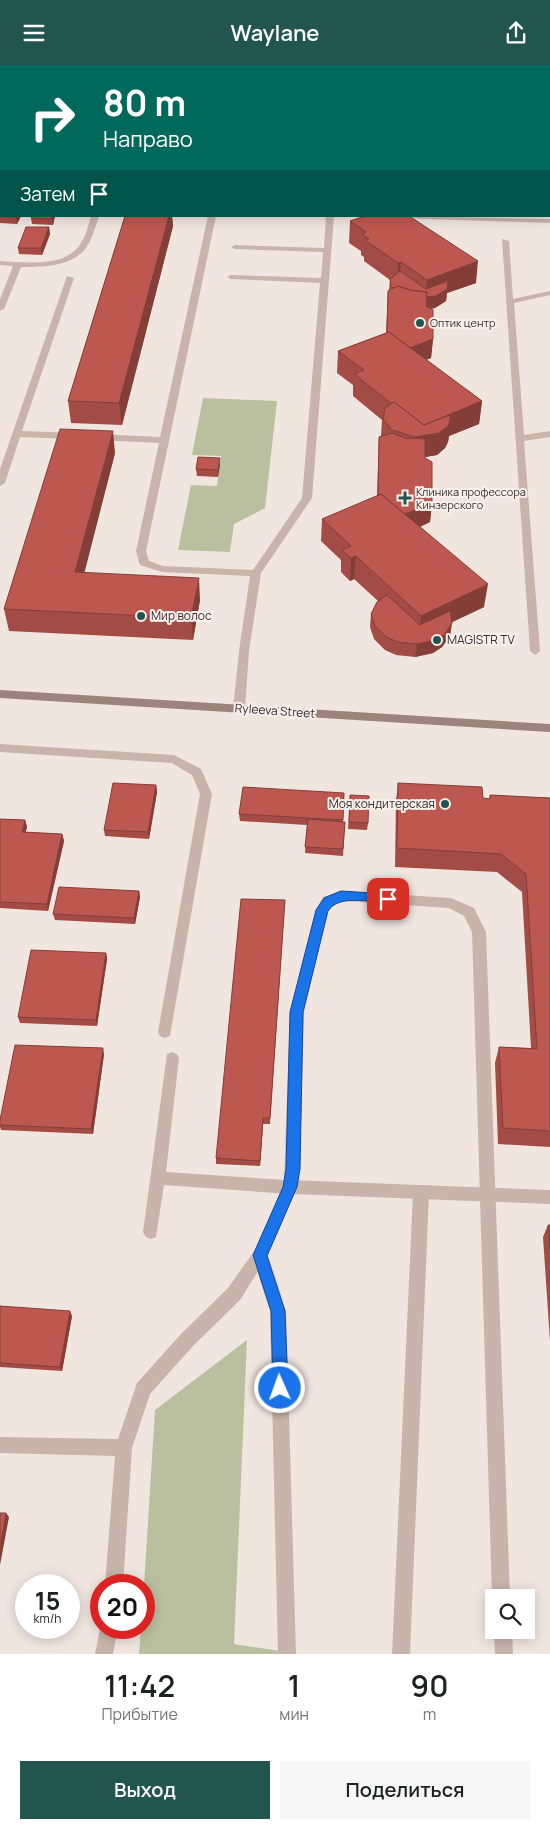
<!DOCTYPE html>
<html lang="ru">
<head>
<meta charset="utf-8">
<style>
  :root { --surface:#fff; --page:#f6f6f6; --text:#202124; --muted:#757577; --accent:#225550 }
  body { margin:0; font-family:Manrope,sans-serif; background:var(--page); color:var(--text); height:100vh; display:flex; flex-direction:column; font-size:19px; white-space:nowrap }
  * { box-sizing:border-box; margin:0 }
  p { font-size:16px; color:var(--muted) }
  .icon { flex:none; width:28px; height:28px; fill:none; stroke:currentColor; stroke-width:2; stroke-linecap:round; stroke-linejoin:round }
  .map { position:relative; height:1589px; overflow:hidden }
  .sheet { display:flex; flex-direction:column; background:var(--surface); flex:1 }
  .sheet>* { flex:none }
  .guide { position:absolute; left:0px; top:0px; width:550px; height:152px; box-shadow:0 2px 12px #0003; background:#00695c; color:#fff; overflow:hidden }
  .controls { position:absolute; left:485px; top:1524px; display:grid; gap:10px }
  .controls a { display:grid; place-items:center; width:50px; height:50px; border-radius:0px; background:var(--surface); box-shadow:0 2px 12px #0003; font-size:25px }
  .speed { position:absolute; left:15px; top:1509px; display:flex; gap:10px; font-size:25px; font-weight:700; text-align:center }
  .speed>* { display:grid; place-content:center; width:65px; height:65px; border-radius:50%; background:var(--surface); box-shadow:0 2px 12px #0003; line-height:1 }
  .speed small { font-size:12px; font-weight:400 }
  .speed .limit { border:8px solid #d22; background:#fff; color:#111 }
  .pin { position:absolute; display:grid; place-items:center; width:42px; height:42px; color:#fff; margin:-21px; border-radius:10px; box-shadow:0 2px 8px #0006 }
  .me { position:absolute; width:55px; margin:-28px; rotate:358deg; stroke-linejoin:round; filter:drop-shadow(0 0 4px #0008) }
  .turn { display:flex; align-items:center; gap:18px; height:105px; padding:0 20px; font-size:22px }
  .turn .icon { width:65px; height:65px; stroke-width:2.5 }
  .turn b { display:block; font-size:35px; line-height:42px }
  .then { display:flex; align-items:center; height:48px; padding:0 20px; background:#0003; gap:10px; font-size:19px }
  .eta { display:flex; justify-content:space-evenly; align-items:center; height:85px; text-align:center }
  .eta b { font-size:30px; font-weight:600; line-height:35px }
  .primary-button { display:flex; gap:10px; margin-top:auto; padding:10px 20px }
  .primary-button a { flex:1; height:58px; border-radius:0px; background:var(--accent); color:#fff; font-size:20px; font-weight:600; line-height:58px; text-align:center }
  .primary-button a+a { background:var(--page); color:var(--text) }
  header { display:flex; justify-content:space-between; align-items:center; height:65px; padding:0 20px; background:var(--accent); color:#fff; font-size:22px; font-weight:600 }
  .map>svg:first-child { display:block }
  .green { fill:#babf9f }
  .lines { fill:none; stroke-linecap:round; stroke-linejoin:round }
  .lane { fill:#c8b4ab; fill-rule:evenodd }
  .street { fill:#c8b4ab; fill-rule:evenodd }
  .secondary { fill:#9c837d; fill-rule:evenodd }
  .wall { fill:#a34c45 }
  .shaded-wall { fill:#843e38 }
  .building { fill:#bd5850; stroke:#843e38 }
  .route { fill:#1a73e8; stroke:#114b97 }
  .poi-dot { fill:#225550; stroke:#f9f0eb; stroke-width:2 }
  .labels { text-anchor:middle; stroke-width:4; stroke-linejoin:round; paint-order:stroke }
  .far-poi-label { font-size:11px; fill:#372c2a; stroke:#f9f0eb; text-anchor:start }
  .poi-label { font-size:12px; fill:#372c2a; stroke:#f9f0eb; text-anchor:start }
  .street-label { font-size:12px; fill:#372c2a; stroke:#f9f0eb }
</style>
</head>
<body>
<header><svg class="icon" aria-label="menu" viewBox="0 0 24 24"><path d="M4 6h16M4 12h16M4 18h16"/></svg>Waylane<svg class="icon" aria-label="share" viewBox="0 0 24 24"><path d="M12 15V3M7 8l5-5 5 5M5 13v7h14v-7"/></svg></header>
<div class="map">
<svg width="550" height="1589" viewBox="0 0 550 1589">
  <rect width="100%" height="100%" fill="#f1e5df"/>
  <path class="green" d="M203 333 277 336 265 443 234 459 230 487 178 485 191 420 217 421 221 391 192 390Z
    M247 1275 234 1579 299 1589H139L141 1563 144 1562V1520L155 1345Z"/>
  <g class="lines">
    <path class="lane" d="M53 0H61V1H54Z
      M112 0H118V1H112Z
      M237 0H243V1H237Z
      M460 0H466V1H460Z
      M0 92H1V96H0Z
      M91 151H99C95 163 92 175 85 184 71 202 41 202 21 202L4 244 0 246V234L13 201 0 200V196C23 197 63 203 79 181 86 172 88 161 91 151Z
      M208 151H216L146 486 149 496 163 501 253 505 302 433 320 218 231 214 227 212 231 210 321 213 323 187 235 184 231 182 235 180 324 183 326 151H334L312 433 261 508 249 586 245 644 239 648 233 644 239 586 250 511 162 507 140 500 136 486 159 378 96 375 91 372 96 369 160 372Z
      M502 174 509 176 513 234 550 226V230L514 238 524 370 550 366V372L524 376 540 586 535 590 530 586Z
      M67 211 74 213 22 366 74 368 79 371 74 374 20 372 5 418 0 421V404Z
      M0 679 174 690 201 704 212 729 170 971 165 973 160 971 158 967 200 729 192 710 172 698 0 687Z
      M341 826 451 833 474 843 486 867 510 1532H494V1536L492 1532 472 867 464 851 449 843 342 836 333 840 328 846 304 947 300 1104 295 1127 290 1129 164 1120 156 1172 151 1174 146 1172 143 1167 167 989 172 987 177 989 179 993 166 1107 284 1115 290 947 316 845 323 832Z
      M421 1121 426 1123 429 1128 410 1589H392L413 1128 416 1123Z
      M260 1182 265 1185 268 1190 286 1246 296 1589H278L270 1246 252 1190 255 1185Z
      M494 1565H512L513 1589H495Z"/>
    <path class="street" d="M0 71H1V77H0Z
      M397 151 550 154V158L401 153Z
      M290 1115 550 1125V1139L294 1129 265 1195 240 1235 193 1281 150 1329 132 1383 123 1520H105L115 1391 0 1388V1372L118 1374 137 1318 181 1269 228 1223 255 1185 285 1117Z
      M101 1559V1562H118L113 1589H95Z"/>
    <path class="secondary" d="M0 625 550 659V667L0 633Z"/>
  </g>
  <path class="wall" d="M391 0H408V1H391Z
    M0 141 1 151H21L17 159 0 158Z
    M55 151 53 160 32 159 31 153Z
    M125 151H172L173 161 122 360 71 358 68 336Z
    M350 156 476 218 447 228 446 236 435 243 431 244 433 274 431 293 426 295 482 336 479 359 449 371 448 377 445 383 437 390 425 392 432 438 430 457 420 462 484 542 452 557 450 571 442 582 433 588 415 592 396 590 385 585 374 574 370 562 371 549 378 536 354 514 350 516 341 507V495L321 476 322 454 377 431 379 372 381 371 382 355 353 331V320L337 308 338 286 386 268 388 226 389 225 390 215 364 196V192L361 190V186L349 178Z
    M49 162 50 169 42 190 19 189 18 183Z
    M115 388 84 507 200 535 193 575 9 566 4 544Z
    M220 400 218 412 197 411 196 404Z
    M398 718 483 733 489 734 490 730 550 733V1082L498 1079 495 998 499 982 531 983 522 827 497 807 395 802 396 736Z
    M156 720 157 727 149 774 105 771 104 765Z
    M344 728 343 757H345L343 791 305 788 307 760 240 756 239 749Z
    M350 730 368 758 367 765 348 764Z
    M0 754 25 755 27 762 25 767 62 769 64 776 48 846 0 843Z
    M139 826 140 832 135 859 55 855 53 849Z
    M285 835 270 1059H263L260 1101 216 1099V1093Z
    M106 888 107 894 97 961 20 958 18 952Z
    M104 989 93 1069 1 1065 0 1062V1055Z
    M548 1160H550V1276L543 1172Z
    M0 1241 72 1251 62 1306 0 1302Z"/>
  <path class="shaded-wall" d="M17 151H21L17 159 16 152Z
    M52 151H55L53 160 52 154Z
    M169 151H172L173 161 122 360 119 338Z
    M49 162 50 169 42 190 41 183Z
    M478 196 476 218 447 228 446 236 435 243 417 246 425 232 427 215Z
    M401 197 399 219 397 220 398 198Z
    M433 274 431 293 405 303 407 284Z
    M482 336 479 359 449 371 448 377 445 383 437 390 413 394 415 372 424 360Z
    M113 366 115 388 79 529 75 507Z
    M220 393V400L218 412V405Z
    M432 438 430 457 401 470 403 450Z
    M356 491 354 514 350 516 351 493Z
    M199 513 200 535 193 575 191 553Z
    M488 519 484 542 419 573 421 551Z
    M452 558 450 571 442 582 433 588 415 592 417 579Z
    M156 720 157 727 149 774 148 767Z
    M25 755 27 762 24 774 22 767Z
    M62 769 64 776 48 846 47 839Z
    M139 826 140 832 135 859 134 853Z
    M106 888 107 894 97 961 96 955Z
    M103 983 104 989 93 1069 91 1064Z
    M263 1053V1059L260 1101V1096Z
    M70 1246 72 1251 62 1306 60 1302Z
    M6 1448 9 1452 0 1500V1483Z"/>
  <path class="building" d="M0 0H27L29 1H1V34H0Z
    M136 0H174V1H136Z
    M206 0H223L224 1H206Z
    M478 0H522V1H478Z
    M1 94V114L0 113V95Z
    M0 141H1V151H17L16 152H0Z
    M32 151H52V154L31 153Z
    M125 151H169L119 338 68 336Z
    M365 151H409L478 196 427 215 401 197 398 198 365 175 369 174 362 169 366 167 350 156Z
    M26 162H49L41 183H18Z
    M400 206 426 224 448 216 447 224 436 231 426 232 427 227 410 225 398 221 393 223 391 221 390 214Z
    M398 221 410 225 427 227 426 241 433 245V274L410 283 389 267H387L388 226Z
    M389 267 482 336 424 360 394 337 391 338 354 309 364 305 338 286Z
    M394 337 424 360 450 350V355L448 361 439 368 415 372 392 365 383 354 385 343Z
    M60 364 113 366 75 507 199 513 191 553 4 544Z
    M392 368 405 373 425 374V393L432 397V438L405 449 381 429 379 430 378 429 379 372Z
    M198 392 220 393 218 405 196 404Z
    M381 429 488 519 421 551 356 491 351 493 342 485 351 481 322 454Z
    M387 530 420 560 450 546 452 558 444 570 435 575 417 579 398 577 386 572 375 561 371 549 377 537Z
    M113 718 156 720 148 767 104 765Z
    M398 718 482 722 483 733 490 734V730L550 733V1066L503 1063 499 982 537 984 526 809 501 789 397 783Z
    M243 722 344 728 343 755 239 749Z
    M350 730 369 731 368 758 349 757Z
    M0 754 25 755 22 767 62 769 47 839 0 837Z
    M308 754 345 757 343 784 305 782Z
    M59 822 139 826 134 853 53 849Z
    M241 834 285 835 270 1053H263L260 1096 216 1093Z
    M31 885 106 888 96 955 18 952Z
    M15 980 103 983 91 1064 0 1060V1055Z
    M548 1160H550V1184Z
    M0 1241 70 1246 60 1302 0 1298Z
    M0 1448H6L0 1483Z"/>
  <path class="route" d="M341 826 388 829 394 834 388 838C369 837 339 829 328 846L303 947 300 1104 297 1122 267 1191 285 1246 288 1323 285 1328 280 1330 275 1328 273 1323 271 1246 253 1190 283 1122 286 1104 290 947 316 845 324 833Z"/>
  <g class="poi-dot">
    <circle cx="420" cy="258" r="5"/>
    <path d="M402.5 425.5h5v5h5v5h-5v5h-5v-5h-5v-5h5z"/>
    <circle cx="141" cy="551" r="5"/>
    <circle cx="437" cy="575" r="5"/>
    <circle cx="445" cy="739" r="5"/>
  </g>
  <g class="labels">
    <g class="far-poi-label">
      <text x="430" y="262">Оптик центр</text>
      <text x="416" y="431">Клиника профессора<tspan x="416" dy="13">Кинзерского</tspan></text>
    </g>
    <g class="poi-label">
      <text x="151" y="555">Мир волос</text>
      <text x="447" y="579">MAGISTR TV</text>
      <text x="435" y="743" text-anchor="end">Моя кондитерская</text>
    </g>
    <g class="street-label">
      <text transform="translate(275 646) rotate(4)" y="4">Ryleeva Street</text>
    </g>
  </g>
</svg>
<div class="controls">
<a><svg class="icon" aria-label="search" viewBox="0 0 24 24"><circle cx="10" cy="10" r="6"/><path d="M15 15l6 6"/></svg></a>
</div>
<div class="speed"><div>15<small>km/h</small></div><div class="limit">20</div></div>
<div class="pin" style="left:388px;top:834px;background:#d93025"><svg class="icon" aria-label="arrive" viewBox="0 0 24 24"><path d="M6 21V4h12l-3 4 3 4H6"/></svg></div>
<svg class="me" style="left:280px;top:1323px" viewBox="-20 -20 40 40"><circle r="17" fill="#1a73e8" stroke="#fff" stroke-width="3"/><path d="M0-11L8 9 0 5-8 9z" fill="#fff"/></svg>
<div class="guide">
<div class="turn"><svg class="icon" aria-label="right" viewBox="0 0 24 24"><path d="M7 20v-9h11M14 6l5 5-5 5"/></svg><div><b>80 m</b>Направо</div></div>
<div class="then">Затем<svg class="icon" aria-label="arrive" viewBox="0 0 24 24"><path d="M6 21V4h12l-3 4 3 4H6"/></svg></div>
</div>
</div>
<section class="sheet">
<div class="eta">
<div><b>11:42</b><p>Прибытие</p></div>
<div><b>1</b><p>мин</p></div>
<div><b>90</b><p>m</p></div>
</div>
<div class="primary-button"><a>Выход</a><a>Поделиться</a></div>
</section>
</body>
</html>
